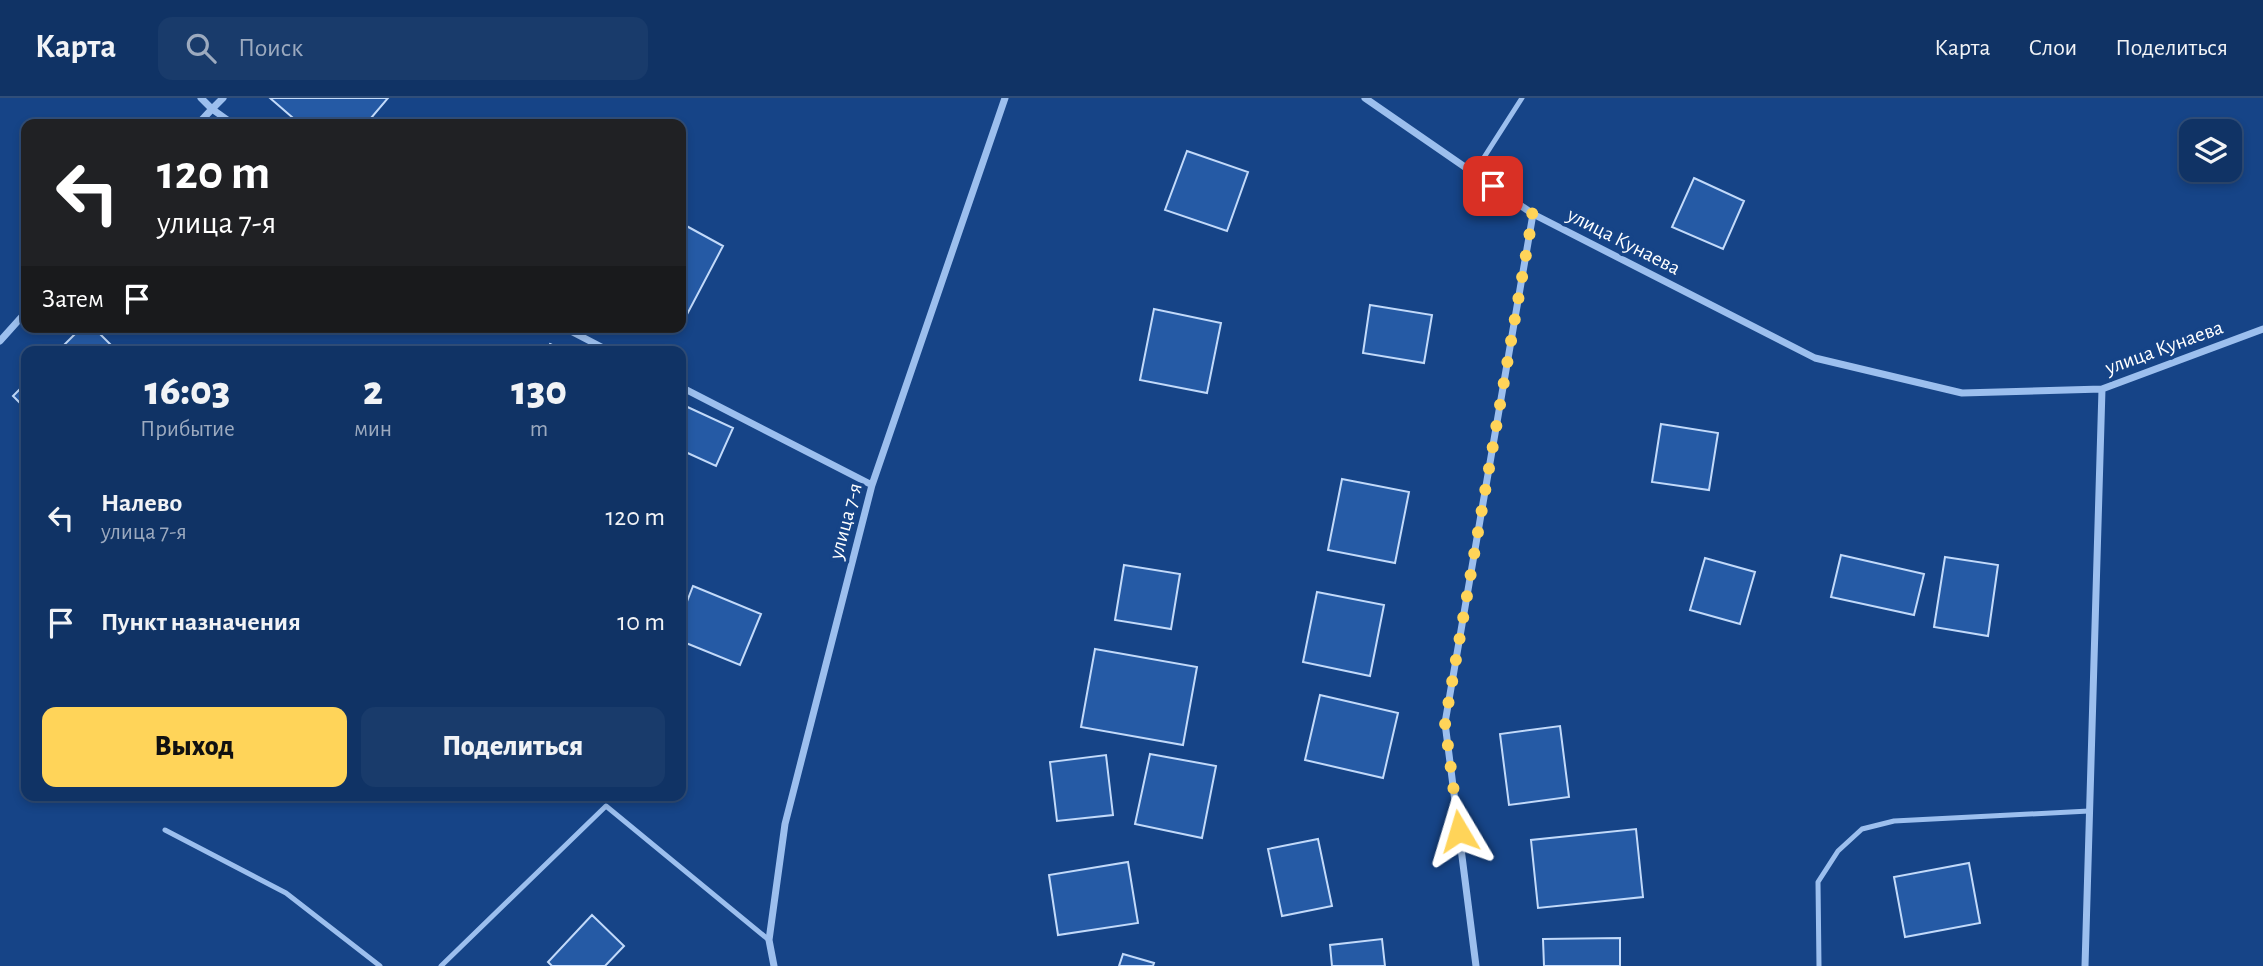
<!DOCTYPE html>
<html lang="ru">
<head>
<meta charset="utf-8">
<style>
  :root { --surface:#103365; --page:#193b6b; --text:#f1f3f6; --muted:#9caabf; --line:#304e79; --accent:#ffd459 }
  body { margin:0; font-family:"Alegreya Sans",sans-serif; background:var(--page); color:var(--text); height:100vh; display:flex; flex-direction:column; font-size:26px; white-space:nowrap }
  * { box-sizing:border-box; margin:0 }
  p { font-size:23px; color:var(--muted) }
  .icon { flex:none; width:38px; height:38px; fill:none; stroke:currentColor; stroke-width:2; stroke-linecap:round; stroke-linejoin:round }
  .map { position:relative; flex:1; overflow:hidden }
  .details { position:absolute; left:21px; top:248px; width:665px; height:455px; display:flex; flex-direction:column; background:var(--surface); border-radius:14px; box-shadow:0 4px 10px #0003,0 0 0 2px var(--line) }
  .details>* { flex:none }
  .hud { position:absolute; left:21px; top:21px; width:665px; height:214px; border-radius:14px; box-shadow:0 4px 10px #0003,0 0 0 2px var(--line); background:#202124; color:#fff; overflow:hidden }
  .buttons { position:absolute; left:2179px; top:21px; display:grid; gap:14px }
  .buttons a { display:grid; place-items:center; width:63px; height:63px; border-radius:14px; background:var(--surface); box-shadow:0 4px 10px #0003,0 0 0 2px var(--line); font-size:35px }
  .pin { position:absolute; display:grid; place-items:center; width:60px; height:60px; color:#fff; margin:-30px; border-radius:14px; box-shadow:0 4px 10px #0006 }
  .me { position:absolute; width:77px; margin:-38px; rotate:353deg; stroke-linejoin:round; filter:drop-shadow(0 0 5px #0008) }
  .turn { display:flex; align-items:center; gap:24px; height:147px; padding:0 21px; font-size:32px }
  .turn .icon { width:91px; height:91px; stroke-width:2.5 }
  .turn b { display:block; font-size:49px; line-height:60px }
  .then { display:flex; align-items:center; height:66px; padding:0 21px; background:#0003; gap:14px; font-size:26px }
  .eta { display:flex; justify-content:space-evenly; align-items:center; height:119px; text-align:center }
  .eta b { font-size:42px; font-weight:800; line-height:49px }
  .button { display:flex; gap:14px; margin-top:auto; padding:14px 21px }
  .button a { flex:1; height:80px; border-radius:14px; background:var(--accent); color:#111; font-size:28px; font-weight:800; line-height:80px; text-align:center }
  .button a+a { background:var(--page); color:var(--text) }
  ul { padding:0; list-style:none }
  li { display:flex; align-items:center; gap:21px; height:105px; padding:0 21px }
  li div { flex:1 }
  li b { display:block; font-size:26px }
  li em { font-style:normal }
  header { display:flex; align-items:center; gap:42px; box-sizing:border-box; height:98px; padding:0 35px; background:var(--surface); border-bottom:2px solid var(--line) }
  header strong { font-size:33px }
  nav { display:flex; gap:38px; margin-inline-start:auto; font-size:24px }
  .search { width:490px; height:63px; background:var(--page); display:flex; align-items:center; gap:18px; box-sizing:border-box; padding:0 24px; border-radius:14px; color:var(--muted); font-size:26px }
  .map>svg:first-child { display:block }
  .building { fill:#255aa5; stroke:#c2dafa; stroke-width:2 }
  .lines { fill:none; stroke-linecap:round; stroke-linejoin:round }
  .lane { stroke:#9cbfee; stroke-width:5 }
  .street { stroke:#9cbfee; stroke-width:7 }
  .route { stroke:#ffd459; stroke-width:12; stroke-dasharray:0 21.6 }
  .labels { text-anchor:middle; stroke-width:7; stroke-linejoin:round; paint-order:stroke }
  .street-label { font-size:21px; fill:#fff; stroke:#164487 }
</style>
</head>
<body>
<header>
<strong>Карта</strong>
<div class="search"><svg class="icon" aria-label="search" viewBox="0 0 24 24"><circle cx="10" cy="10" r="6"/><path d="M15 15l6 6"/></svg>Поиск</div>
<nav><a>Карта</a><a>Слои</a><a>Поделиться</a></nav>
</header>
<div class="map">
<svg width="2263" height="868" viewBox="0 0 2263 868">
  <rect width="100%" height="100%" fill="#164487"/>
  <path class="building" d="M270 0H388L366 26H300Z
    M1187 53 1248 74 1227 133 1165 112Z
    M1694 80 1744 103 1723 151 1672 129Z
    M681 125 723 148 683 224 681 223Z
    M1370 207 1432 217 1424 265 1363 255Z
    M1154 211 1221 225 1207 295 1140 282Z
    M82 229H93L118 254H57Z
    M550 246 567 254H546Z
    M26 285V311L13 298Z
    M681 306 733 330 716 368 681 352Z
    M1661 326 1718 335 1709 392 1652 384Z
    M1342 381 1409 394 1395 465 1328 452Z
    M1841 457 1924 476 1914 517 1831 499Z
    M1945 459 1998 467 1988 538 1934 529Z
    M1705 460 1755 474 1740 526 1690 512Z
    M1124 467 1180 476 1171 531 1115 522Z
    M693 488 761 516 740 567 681 543V519Z
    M1317 494 1384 507 1370 578 1303 564Z
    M1095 551 1197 569 1183 647 1081 629Z
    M1320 597 1398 615 1383 680 1305 662Z
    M1560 628 1569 699 1509 707 1500 636Z
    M1150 656 1216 668 1202 740 1135 726Z
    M1106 657 1113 717 1057 723 1050 664Z
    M1636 731 1643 799 1538 810 1531 742Z
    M1318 741 1332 808 1282 818 1268 751Z
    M1128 764 1138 825 1058 837 1049 777Z
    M1969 765 1980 825 1905 839 1894 779Z
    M592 817 624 848 605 868H552L548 864Z
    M1620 840V868H1544L1543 841Z
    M1382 841 1385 868H1332L1330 847Z
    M1123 856 1154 865 1153 868H1119Z"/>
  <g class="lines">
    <path class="lane" d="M1474 75 1522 0
      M165 732 286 795 380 868
      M441 868 606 708 769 842
      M1819 868 1818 784 1838 753 1862 731 1894 723 2089 713"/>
    <path class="street" d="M201 0 212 11 223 0
      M1365 0 1533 116
      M198 26 212 11 233 26
      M563 229 611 254
      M0 243 26 214
      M681 289 872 387
      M774 868 769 842 785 726 872 387 1005 0
      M1476 868 1445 625 1533 116 1815 260 1962 295 2102 291 2263 231
      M2085 868 2102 291"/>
  </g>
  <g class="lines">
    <path class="route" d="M1459 733 1445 625 1533 116 1493 88"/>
  </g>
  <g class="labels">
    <g class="street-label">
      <text transform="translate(1624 143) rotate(27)" y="7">улица Кунаева</text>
      <text transform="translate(2164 249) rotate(-20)" y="7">улица Кунаева</text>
      <text transform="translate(845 423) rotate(-75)" y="7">улица 7-я</text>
    </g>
  </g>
</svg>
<div class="buttons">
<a><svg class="icon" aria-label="layers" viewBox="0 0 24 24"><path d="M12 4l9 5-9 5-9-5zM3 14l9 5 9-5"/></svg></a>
</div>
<div class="pin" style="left:1493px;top:88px;background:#d93025"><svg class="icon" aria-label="arrive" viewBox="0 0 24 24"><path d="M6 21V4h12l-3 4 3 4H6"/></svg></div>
<svg class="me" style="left:1459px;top:733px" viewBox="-20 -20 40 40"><path d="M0-17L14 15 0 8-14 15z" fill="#ffd459" stroke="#fff" stroke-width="4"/></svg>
<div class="hud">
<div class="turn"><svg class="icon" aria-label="left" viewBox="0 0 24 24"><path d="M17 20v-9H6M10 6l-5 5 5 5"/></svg><div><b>120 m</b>улица 7-я</div></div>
<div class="then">Затем<svg class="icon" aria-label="arrive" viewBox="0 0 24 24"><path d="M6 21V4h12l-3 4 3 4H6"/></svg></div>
</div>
<section class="details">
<div class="eta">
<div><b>16:03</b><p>Прибытие</p></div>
<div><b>2</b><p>мин</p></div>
<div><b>130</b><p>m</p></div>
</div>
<ul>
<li><svg class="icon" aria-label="left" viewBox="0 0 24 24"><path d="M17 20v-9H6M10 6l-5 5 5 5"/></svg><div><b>Налево</b><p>улица 7-я</p></div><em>120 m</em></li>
<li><svg class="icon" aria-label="arrive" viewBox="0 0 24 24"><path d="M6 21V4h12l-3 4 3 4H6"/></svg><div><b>Пункт назначения</b></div><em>10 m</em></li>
</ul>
<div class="button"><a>Выход</a><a>Поделиться</a></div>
</section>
</div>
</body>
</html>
